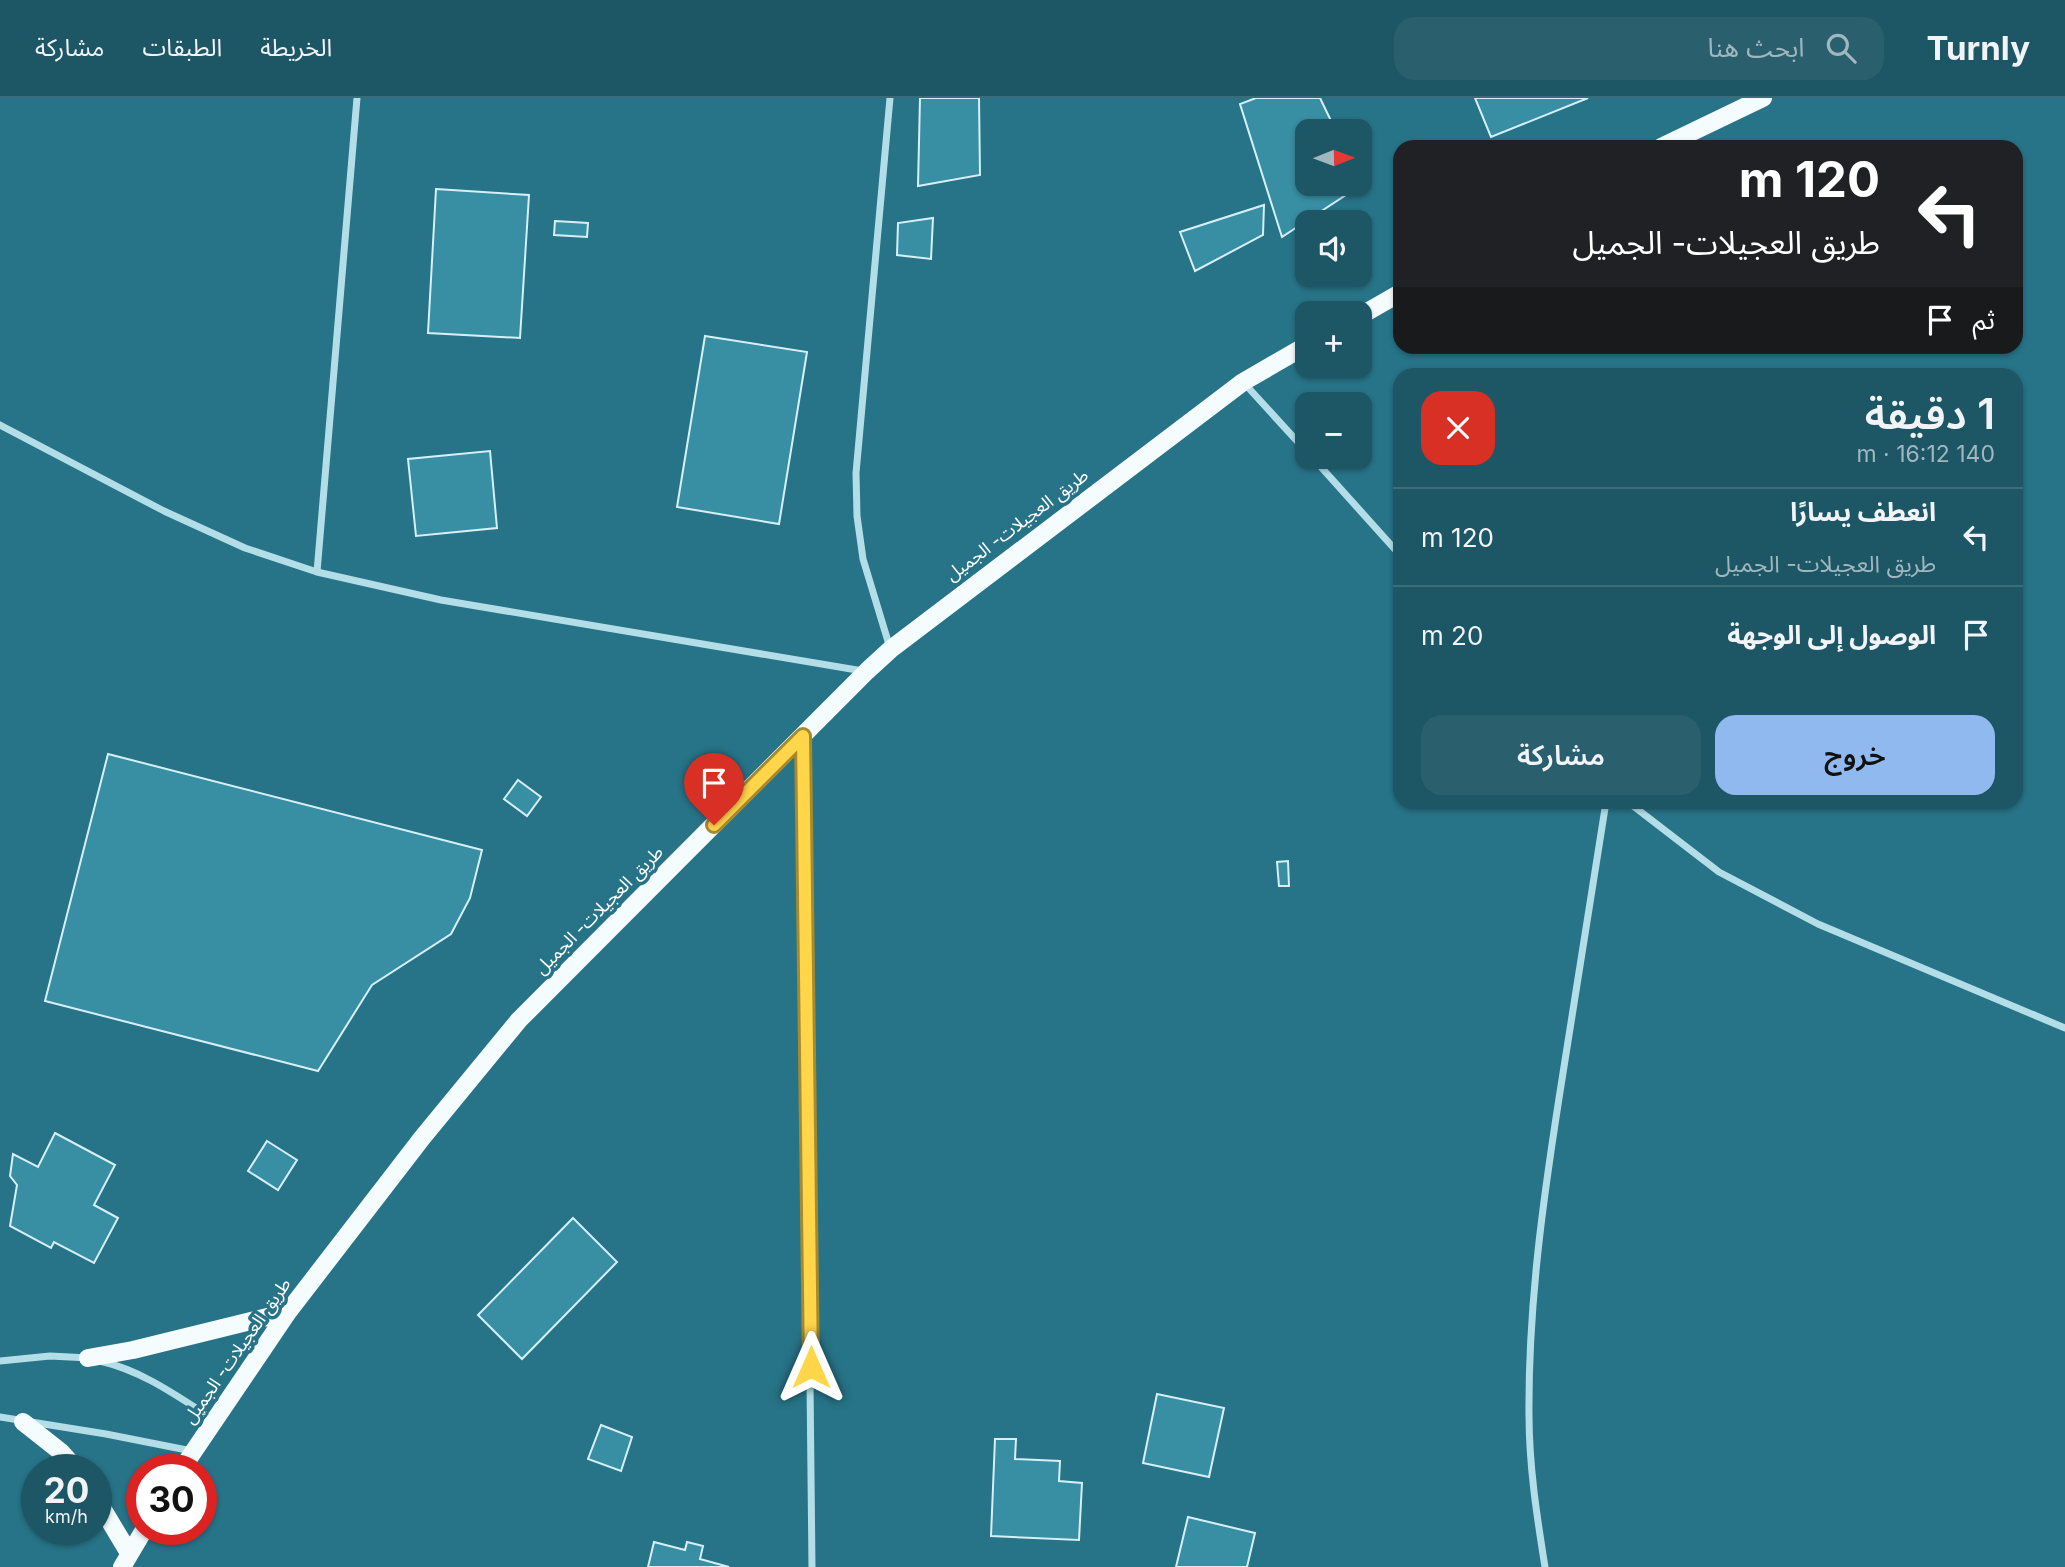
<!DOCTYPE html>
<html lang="ar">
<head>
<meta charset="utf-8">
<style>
  :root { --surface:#1d5665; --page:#2a5f6e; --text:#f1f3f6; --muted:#a0b7bf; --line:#3b6c79; --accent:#90b9f0 }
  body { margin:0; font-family:Inter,"Noto Sans Arabic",sans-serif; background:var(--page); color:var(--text); direction:rtl; height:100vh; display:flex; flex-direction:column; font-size:26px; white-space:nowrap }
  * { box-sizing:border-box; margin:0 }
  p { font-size:23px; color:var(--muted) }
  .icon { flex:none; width:38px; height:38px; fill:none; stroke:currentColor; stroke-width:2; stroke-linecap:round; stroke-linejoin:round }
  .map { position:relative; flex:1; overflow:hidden; direction:ltr }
  .sheet { position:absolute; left:1393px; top:270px; width:630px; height:441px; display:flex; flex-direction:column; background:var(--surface); border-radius:21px; box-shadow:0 2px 5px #0004; direction:rtl }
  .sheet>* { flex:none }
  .top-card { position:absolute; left:1393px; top:42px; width:630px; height:214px; border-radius:21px; box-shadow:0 2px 5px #0004; direction:rtl; background:#202124; color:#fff; overflow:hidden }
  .needle { width:46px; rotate:89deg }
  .controls { position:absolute; left:1295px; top:21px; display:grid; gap:14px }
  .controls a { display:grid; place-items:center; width:77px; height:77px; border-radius:14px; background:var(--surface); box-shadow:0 2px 5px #0004; font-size:35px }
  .speed { position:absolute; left:21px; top:1356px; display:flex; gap:14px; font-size:35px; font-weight:700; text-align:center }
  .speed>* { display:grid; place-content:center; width:91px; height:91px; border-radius:50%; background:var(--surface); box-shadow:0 2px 5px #0004; line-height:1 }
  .speed small { font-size:18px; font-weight:400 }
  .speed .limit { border:10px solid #d22; background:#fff; color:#111 }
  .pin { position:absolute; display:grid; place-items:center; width:60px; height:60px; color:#fff; margin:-72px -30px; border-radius:50% 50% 50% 0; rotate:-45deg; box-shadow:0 0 7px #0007 }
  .pin .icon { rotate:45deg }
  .me { position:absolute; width:77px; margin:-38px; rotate:0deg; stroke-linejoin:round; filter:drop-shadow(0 0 5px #0008) }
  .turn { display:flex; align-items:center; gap:24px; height:147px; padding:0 28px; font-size:32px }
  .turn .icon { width:91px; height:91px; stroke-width:2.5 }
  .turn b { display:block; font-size:49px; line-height:60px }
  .then { display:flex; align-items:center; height:66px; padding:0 28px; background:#0003; gap:14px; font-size:26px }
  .round { display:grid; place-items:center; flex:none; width:74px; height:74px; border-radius:21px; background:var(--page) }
  .head { display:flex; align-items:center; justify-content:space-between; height:119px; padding:0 28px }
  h1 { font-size:42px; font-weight:600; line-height:52px }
  .cta { display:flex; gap:14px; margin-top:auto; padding:14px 28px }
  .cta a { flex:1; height:80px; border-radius:21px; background:var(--accent); color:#111; font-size:28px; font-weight:600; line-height:80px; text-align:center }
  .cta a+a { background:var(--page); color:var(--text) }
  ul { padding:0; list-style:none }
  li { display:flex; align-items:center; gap:21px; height:98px; padding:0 28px; border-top:2px solid var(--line) }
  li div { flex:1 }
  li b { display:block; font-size:26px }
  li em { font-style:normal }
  header { display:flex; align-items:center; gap:42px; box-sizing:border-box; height:98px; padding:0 35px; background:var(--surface); border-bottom:2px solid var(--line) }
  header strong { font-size:33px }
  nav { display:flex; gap:38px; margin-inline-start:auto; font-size:24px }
  .search { width:490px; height:63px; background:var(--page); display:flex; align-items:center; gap:18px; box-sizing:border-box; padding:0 24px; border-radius:21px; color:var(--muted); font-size:26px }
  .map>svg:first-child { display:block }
  .building { fill:#388ea3; stroke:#d7f0f7; stroke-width:2 }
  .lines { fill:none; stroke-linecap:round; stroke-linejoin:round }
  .street { stroke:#b3dee8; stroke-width:7 }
  .primary { stroke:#f5fcfe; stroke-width:18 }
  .route-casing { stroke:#a68a30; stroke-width:18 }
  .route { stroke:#ffd54a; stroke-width:12 }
  .labels { text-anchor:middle; stroke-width:7; stroke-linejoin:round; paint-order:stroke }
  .street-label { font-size:18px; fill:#fff; stroke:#277387 }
</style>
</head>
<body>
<header>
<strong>Turnly</strong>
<div class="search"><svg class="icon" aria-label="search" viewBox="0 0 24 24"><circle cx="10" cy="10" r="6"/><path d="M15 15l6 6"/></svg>ابحث هنا</div>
<nav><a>الخريطة</a><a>الطبقات</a><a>مشاركة</a></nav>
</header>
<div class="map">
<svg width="2065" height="1469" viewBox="0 0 2065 1469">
  <rect width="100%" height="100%" fill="#277387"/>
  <path class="building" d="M920 0H979L980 77 918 88Z
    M1256 0H1320L1336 33H1307V86H1360V84L1361 87 1282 139 1240 6Z
    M1475 0H1588L1491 39Z
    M436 91 529 97 520 240 428 235Z
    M1264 107 1263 137 1195 173 1180 134Z
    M933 120 931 161 897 157 898 125Z
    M555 123 588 125 587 139 554 137Z
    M705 238 807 254 779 426 677 409Z
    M490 353 497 430 416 438 408 361Z
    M108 656 482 752 470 800 451 836 372 887 318 973 45 903Z
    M518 682 541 699 527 718 504 701Z
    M1288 763 1289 788H1279L1277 764Z
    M55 1035 115 1067 94 1107 118 1120 94 1165 54 1144 51 1150 10 1128 17 1087 10 1078 13 1056 38 1069Z
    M267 1043 297 1062 278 1092 248 1073Z
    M573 1120 617 1164 522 1261 478 1217Z
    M1157 1296 1224 1310 1209 1379 1143 1365Z
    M601 1327 632 1339 621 1373 588 1361Z
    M995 1341H1016L1015 1361 1060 1363 1059 1383 1082 1385 1079 1442 991 1438Z
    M1188 1419 1255 1435 1247 1469H1176Z
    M654 1444 685 1452 687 1444 703 1448 700 1461 729 1469H648Z"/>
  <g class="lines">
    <path class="street" d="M890 0 856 375 857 418 863 461 890 550
      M1244 285 1307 354
      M0 327 164 413 245 450 317 474 441 502 863 573
      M1312 359 1400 457
      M317 474 357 0
      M803 642 812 1469
      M1628 704 1719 774 1818 826 2065 930
      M0 1263 50 1258 89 1260
      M100 1263C143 1273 177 1298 213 1321
      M0 1319 106 1336 192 1353
      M1545 1469C1537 1419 1529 1368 1529 1317 1528 1202 1545 1088 1563 975 1577 885 1592 794 1606 704"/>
    <path class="primary" d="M1661 49 1763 0
      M1360 218 1400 195
      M88 1260 133 1252 288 1214
      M23 1324 61 1354 77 1372
      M181 1372 288 1214 422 1040 519 922 867 573 891 551 1243 284 1307 247
      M96 1400 129 1455
      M122 1469 144 1432"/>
  </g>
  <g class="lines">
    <defs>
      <path id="route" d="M714 727 803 638 811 1269"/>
    </defs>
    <use href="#route" class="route-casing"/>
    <use href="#route" class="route"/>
  </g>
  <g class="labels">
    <g class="street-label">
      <text transform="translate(1017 427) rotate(-37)" y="6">طريق العجيلات- الجميل</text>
      <text transform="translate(599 812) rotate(-45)" y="6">طريق العجيلات- الجميل</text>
      <text transform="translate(237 1253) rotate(-55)" y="6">طريق العجيلات- الجميل</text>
    </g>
  </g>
</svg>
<div class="controls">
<a><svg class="needle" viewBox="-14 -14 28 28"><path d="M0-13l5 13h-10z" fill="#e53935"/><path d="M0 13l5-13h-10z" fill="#a0b7bf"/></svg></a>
<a><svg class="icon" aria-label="sound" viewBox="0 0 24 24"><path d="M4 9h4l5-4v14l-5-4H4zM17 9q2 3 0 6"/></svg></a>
<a>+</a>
<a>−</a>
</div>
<div class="speed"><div>20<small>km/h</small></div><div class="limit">30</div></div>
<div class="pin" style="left:714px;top:727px;background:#d93025"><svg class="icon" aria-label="arrive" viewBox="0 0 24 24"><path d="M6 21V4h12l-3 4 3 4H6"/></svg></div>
<svg class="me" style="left:811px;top:1269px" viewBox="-20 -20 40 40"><path d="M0-17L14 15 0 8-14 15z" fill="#ffd54a" stroke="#fff" stroke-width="4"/></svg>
<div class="top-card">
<div class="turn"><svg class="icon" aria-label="left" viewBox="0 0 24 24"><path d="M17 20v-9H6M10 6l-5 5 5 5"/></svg><div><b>120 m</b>طريق العجيلات- الجميل</div></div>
<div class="then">ثم<svg class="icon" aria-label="arrive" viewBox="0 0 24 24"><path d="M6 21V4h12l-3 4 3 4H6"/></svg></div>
</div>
<section class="sheet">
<div class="head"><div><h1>1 دقيقة</h1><p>140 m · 16:12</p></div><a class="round" style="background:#d93025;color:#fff"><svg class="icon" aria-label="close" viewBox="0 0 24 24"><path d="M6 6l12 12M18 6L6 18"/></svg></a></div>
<ul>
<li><svg class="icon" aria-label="left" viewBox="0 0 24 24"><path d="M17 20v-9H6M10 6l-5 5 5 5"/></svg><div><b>انعطف يسارًا</b><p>طريق العجيلات- الجميل</p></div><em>120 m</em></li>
<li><svg class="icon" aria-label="arrive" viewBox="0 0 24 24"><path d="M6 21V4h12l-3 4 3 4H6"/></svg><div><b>الوصول إلى الوجهة</b></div><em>20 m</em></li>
</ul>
<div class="cta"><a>خروج</a><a>مشاركة</a></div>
</section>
</div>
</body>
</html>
